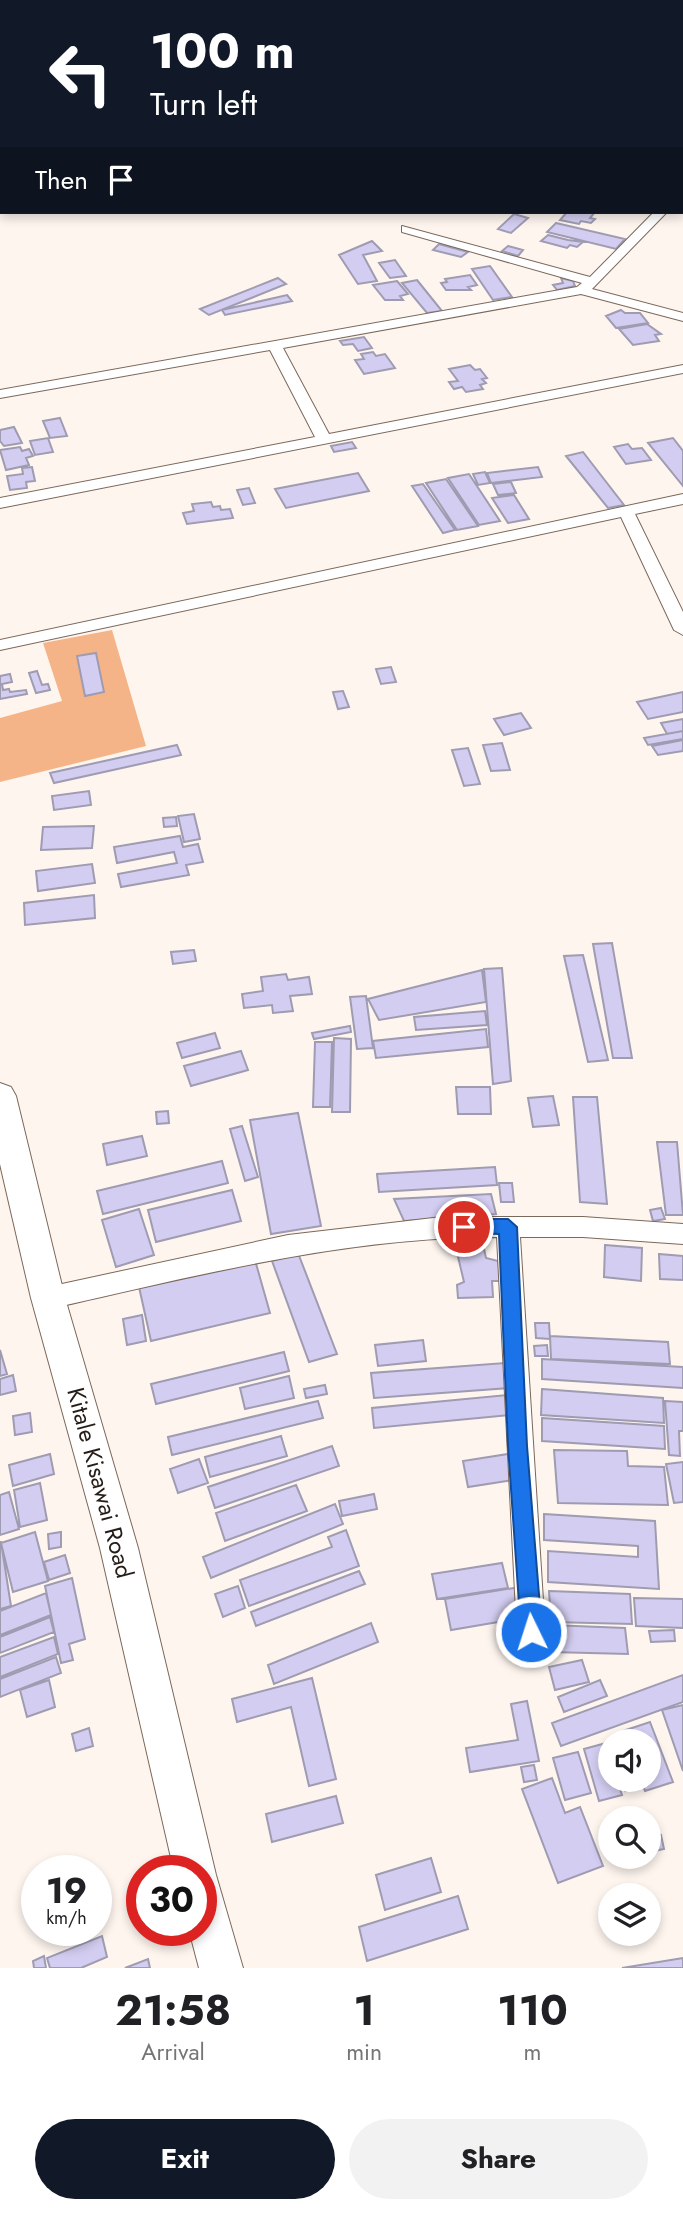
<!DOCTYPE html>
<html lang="en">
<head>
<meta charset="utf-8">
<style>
  :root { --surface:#fff; --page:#f2f2f2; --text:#202124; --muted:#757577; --accent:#111827 }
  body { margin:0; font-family:Jost,sans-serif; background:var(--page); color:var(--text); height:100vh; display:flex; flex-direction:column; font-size:26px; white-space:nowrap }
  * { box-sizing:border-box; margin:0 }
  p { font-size:23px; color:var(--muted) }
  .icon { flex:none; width:38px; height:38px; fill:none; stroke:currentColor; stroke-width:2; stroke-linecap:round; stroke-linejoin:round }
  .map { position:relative; height:1968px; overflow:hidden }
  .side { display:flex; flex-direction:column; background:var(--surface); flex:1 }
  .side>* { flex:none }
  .guide { position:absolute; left:0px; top:0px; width:684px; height:214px; box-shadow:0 4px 10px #0003; background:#111827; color:#fff; overflow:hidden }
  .controls { position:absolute; left:598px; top:1729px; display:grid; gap:14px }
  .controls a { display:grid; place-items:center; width:63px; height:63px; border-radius:50%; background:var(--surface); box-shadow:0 4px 10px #0003; font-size:35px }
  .speed { position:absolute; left:21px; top:1855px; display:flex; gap:14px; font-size:35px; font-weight:700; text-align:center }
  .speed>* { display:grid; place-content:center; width:91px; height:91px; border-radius:50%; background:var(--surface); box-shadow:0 4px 10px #0003; line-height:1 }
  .speed small { font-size:18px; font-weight:400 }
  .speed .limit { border:10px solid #d22; background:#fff; color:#111 }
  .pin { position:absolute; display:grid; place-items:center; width:60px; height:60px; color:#fff; margin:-30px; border:4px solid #fff; border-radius:50%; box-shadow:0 2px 7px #0007 }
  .me { position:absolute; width:77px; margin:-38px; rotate:356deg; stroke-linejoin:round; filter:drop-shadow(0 0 5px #0008) }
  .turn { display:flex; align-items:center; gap:24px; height:147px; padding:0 35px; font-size:32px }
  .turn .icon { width:91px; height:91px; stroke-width:2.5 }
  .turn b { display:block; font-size:49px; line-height:60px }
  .then { display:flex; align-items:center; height:66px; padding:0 35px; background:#0003; gap:14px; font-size:26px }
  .eta { display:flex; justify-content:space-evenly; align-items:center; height:119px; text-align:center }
  .eta b { font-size:42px; font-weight:700; line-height:49px }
  .cta { display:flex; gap:14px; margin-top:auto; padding:14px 35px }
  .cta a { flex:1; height:80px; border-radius:42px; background:var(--accent); color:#fff; font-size:28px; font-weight:700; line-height:80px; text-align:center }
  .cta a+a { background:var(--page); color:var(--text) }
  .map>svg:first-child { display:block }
  .green { fill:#f5b487 }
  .building { fill:#d3cef1; stroke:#9f9bb1; stroke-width:2 }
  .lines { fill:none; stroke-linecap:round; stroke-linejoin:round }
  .street-casing { stroke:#7c685b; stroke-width:2 }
  .secondary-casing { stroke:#7c685b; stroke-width:2 }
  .street { fill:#fff; fill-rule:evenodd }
  .secondary { fill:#fff; fill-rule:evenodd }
  .route { fill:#1a73e8; stroke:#114b97; stroke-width:2 }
  .labels { text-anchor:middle; stroke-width:6; stroke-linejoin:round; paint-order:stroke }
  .near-street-label { font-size:24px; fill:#251d18; stroke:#fff }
</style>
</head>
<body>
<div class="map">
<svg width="683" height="1968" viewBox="0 0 683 1968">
  <rect width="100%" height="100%" fill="#fef5ef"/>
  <path class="green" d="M112 630 146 746 0 782V718L62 701 43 643Z"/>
  <path class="building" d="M567 212H595L590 218 595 219 591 223 581 221 579 224 560 220Z
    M514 214 528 218 511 233 498 229Z
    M556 223 625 239 616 249 547 232Z
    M548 235 568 240 583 242 577 247 570 245 567 248 541 241Z
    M372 241 382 251 363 255 377 281 358 284 339 255Z
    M439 244 468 252 461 257 433 250Z
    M508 246 523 250 518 256 502 251Z
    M395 260 406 276 390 278 379 263Z
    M490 266 512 297 493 300 472 269Z
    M470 275 477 285 468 287 471 290H446L441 283 447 282 445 279Z
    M278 278 286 284 209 315 200 309Z
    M561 278 573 281 575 286 557 290 553 285 563 283Z
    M417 280 442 311 427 313 402 283Z
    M397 281 408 294 400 296 403 300H385L373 285Z
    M287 295 292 301 225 315 222 310Z
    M621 310 625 313H640L648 323 616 328 606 316Z
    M647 324 661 334 655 335 659 341 633 345 619 329Z
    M364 337 372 348 358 351 353 344 343 345 340 341Z
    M373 352 376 356 385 354 395 368 364 374 355 360 364 359 361 354Z
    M470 365 475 370 480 369 487 378 482 379 486 383 480 385 483 389 466 392 462 387 454 389 449 382 458 381 449 369Z
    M60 418 67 436 50 438 43 421Z
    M14 427 22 443 4 446 0 441V430Z
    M48 438 53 452 35 455 30 441Z
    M673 438 683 451V486L648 443Z
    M352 442 356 448 334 452 331 446Z
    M628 444 632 449 642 448 651 460 626 464 614 447Z
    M20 447 22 451 29 449 33 456 26 458 29 465 6 470 0 450Z
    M583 452 624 505 608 508 566 456Z
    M32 467 35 481 26 482 27 488 10 490 7 476 23 474 22 468Z
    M538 467 542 477 491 483 487 473Z
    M485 472 490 483 478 485 473 474Z
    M358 473 369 491 286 508 275 489Z
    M469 474 500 521 479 525 448 478Z
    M446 479 478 526 457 530 426 483Z
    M511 482 516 493 498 495 493 484Z
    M423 484 455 530 443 533 412 486Z
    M249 488 255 503 243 505 237 490Z
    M514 495 529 519 508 523 492 498Z
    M211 502 213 507 220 506 221 510 230 509 233 518 187 524 183 513 194 511 192 504Z
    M96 653 104 692 85 696 77 656Z
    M391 667 396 682 381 684 376 669Z
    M37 671 42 685 48 684 50 690 36 693 29 673Z
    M10 674 12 682 2 684 3 690 9 689 10 692 26 690 27 694 0 699V676Z
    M343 691 349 707 338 709 333 692Z
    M683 692V712L648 719 637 702Z
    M521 713 531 728 504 735 494 719Z
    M683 719V731L667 734 661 723Z
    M683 731V739L648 745 644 738Z
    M683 740V751L658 755 652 746Z
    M502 743 510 770 491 771 483 745Z
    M177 745 181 755 54 783 50 773Z
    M468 748 480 784 464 786 452 750Z
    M89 791 91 805 54 810 52 796Z
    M194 814 200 839 184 842 178 816Z
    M176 817 177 826 164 827 163 818Z
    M94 826 92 848 41 850 43 827Z
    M180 836 183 847 198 844 203 862 186 865 189 875 121 887 118 874 177 863 174 852 117 863 114 847Z
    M92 864 95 883 38 891 36 871Z
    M94 895 95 918 25 925 24 903Z
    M612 943 632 1058H613L593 944Z
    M194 950 196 961 173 964 171 952Z
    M583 955 608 1060 588 1062 564 956Z
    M502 968 511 1081 493 1084 484 969Z
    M482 970 486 1002 379 1020 368 999Z
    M286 974 288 980 309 977 312 994 290 996 293 1011 273 1013 272 1005 244 1008 242 994 263 991 261 977Z
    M366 996 373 1048 357 1049 350 997Z
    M485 1011 487 1025 416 1030 414 1017Z
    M350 1026 351 1032 314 1039 312 1033Z
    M486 1029 488 1047 376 1058 373 1041Z
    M215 1033 220 1048 182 1058 177 1043Z
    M334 1038 351 1039 350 1112H332Z
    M315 1042H332L330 1107H313Z
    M241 1051 248 1070 191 1086 184 1066Z
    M456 1087H490L491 1114H458Z
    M553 1096 559 1125 533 1127 528 1098Z
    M573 1097H597L607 1204 580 1202Z
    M168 1111 169 1123 157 1124 156 1112Z
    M298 1113 321 1226 271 1234 250 1120Z
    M242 1126 258 1177 245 1181 230 1129Z
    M142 1136 147 1156 107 1165 103 1144Z
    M657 1142H677L683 1215H666Z
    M222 1161 228 1183 103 1214 97 1191Z
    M495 1167 497 1185 379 1192 377 1174Z
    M499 1183H512L514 1202H501Z
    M232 1190 241 1221 156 1242 148 1210Z
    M491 1194 496 1214 404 1221 394 1199Z
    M661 1208 665 1219 653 1221 650 1210Z
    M139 1209 154 1255 116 1267 102 1220Z
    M482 1240 486 1258 498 1261 501 1281H492L493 1297 458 1298 457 1285 464 1282 455 1244Z
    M605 1245 642 1248 641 1281 604 1277Z
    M298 1253 337 1354 309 1362 272 1261Z
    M659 1254 683 1256V1280L660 1279Z
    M255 1260 270 1313 151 1341 139 1287Z
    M142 1315 146 1341 127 1345 123 1319Z
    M535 1323H549L550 1339 536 1338Z
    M550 1336 668 1342 670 1364 551 1359Z
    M423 1340 426 1361 378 1366 375 1345Z
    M547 1345 548 1356H535L534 1346Z
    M0 1350 7 1374 0 1376Z
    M284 1352 289 1371 156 1404 151 1384Z
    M542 1359 683 1367V1388L542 1379Z
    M505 1363 509 1388 374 1398 371 1373Z
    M13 1375 16 1391 0 1395V1379Z
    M289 1376 294 1398 245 1409 240 1388Z
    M325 1385 327 1394 306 1398 304 1389Z
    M542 1389 663 1398 664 1423 541 1415Z
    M507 1395 510 1415 374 1428 372 1408Z
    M318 1401 323 1418 172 1455 168 1437Z
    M665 1401 683 1402V1431H679L680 1456 669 1455Z
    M30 1413 32 1432 15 1435 13 1416Z
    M542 1418 664 1426 665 1449 542 1441Z
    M281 1436 287 1456 210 1477 205 1457Z
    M332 1446 339 1466 215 1508 208 1487Z
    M554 1450 627 1451 628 1466 664 1467 668 1505 558 1503Z
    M50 1454 54 1474 13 1486 9 1465Z
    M508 1454 514 1480 468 1487 463 1461Z
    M199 1459 208 1483 178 1493 170 1469Z
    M683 1462V1502L674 1503 666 1464Z
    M40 1483 47 1520 20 1527 14 1490Z
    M296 1485 307 1511 225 1541 216 1513Z
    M9 1492 19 1529 0 1535V1495Z
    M374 1494 377 1509 342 1516 339 1501Z
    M335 1504 343 1524 211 1578 203 1557Z
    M544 1514 655 1521 659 1589 548 1582V1551L638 1557V1546L544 1540Z
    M346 1530 359 1566 249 1606 240 1580 332 1547 328 1537Z
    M35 1532 48 1581 13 1592 1 1543Z
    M61 1532V1547L49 1549 48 1534Z
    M1 1542 11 1606 0 1609V1542Z
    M65 1555 70 1573 49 1580 44 1562Z
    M502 1563 508 1588 437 1599 432 1574Z
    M359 1571 365 1584 256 1626 251 1612Z
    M72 1578 85 1639 69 1644 73 1660 61 1663 45 1586Z
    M238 1586 245 1608 223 1617 215 1594Z
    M520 1587 527 1617 451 1630 445 1599Z
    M549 1591 630 1594 632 1624 551 1622Z
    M46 1593 51 1615 0 1635V1611Z
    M634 1598 683 1599V1628L636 1626Z
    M50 1617 54 1632 0 1653V1637Z
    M371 1623 378 1642 274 1684 268 1665Z
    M550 1625 625 1628 628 1654 551 1652Z
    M674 1630 675 1641 651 1642 649 1631Z
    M54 1637 58 1654 0 1677V1657Z
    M56 1657 61 1673 0 1697V1679Z
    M582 1660 589 1682 555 1690 549 1667Z
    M683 1675V1702L561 1746 552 1723Z
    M312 1678 336 1779 309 1786 291 1707 237 1722 232 1699Z
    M49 1680 55 1707 27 1717 20 1690Z
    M600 1680 607 1696 564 1712 558 1697Z
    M527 1701 539 1761 470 1772 466 1748 518 1740 511 1704Z
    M683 1705V1771L662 1710Z
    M650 1722 673 1782 645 1791 641 1780H649V1741H626L623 1731Z
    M89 1728 93 1746 76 1751 72 1734Z
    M606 1743 611 1758V1780H617L622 1795 599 1801 584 1749Z
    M578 1752 591 1793 565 1800 553 1758Z
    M534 1765 537 1780 524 1782 521 1767Z
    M552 1778 565 1813 580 1807 603 1866 558 1883 522 1789Z
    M621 1780H638L640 1786 625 1791Z
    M336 1796 343 1823 272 1842 266 1814Z
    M661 1835 664 1849 649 1852V1837Z
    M431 1858 441 1892 385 1910 376 1875Z
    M458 1896 468 1929 367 1961 359 1927Z
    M102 1936 107 1957 81 1968H50L47 1958Z
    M44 1956 46 1968H34L33 1961Z
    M683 1958V1968H622Z
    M148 1959 150 1968H125Z"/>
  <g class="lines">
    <defs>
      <path id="street" d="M34 0H48L33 2Z
        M117 0H131L132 2H118Z
        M213 0H226L212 2Z
        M395 0H408L394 2Z
        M0 13H2L0 20Z
        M0 88H2V94H0Z
        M2 175V183L0 184V176Z
        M682 186H683V194H682Z
        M654 212H667L592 289 683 313V321L581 294 283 348 329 434 683 365V373L0 508V498L315 437 270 350 0 398V390L577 287 582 283 402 232V226L590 277Z
        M683 494V504L635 514 683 612V635L674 630 621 517 0 650V640Z
        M442 1217H583L683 1224V1244L583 1237H520L545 1632 541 1642 531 1646 521 1642 517 1632 497 1237C344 1237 196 1276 48 1309L39 1306 36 1298 39 1290 48 1287 288 1235Z"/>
      <path id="secondary" d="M0 1083 11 1087 16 1096 65 1298 138 1548 216 1875 243 1968H199L189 1930H201V1871H174L100 1548 31 1298 0 1164Z"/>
    </defs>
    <use href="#street" class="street-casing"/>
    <use href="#secondary" class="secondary-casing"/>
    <use href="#street" class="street"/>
    <use href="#secondary" class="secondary"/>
  </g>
  <path class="route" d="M464 1219H508L517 1227 527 1446 542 1632 539 1640 531 1643 524 1640 521 1632 508 1446 499 1234 458 1232 455 1227Z"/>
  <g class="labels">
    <g class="near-street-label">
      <text transform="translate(100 1483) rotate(75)" y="8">Kitale Kisawai Road</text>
    </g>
  </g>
</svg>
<div class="controls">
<a><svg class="icon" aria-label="sound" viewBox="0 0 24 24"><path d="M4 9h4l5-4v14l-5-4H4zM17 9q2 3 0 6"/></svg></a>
<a><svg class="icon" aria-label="search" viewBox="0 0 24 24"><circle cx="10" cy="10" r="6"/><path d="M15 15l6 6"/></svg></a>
<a><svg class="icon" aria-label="layers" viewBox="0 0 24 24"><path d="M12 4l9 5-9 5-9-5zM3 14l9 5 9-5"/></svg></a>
</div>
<div class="speed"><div>19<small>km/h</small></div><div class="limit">30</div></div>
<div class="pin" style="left:464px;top:1227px;background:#d93025"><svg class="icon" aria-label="arrive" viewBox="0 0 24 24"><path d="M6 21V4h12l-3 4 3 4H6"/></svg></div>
<svg class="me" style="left:531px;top:1632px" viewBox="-20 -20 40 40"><circle r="17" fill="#1a73e8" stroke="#fff" stroke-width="3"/><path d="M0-11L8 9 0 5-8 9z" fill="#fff"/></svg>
<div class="guide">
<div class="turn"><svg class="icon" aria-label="left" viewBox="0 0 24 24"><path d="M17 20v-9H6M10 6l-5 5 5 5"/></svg><div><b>100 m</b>Turn left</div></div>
<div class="then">Then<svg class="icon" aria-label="arrive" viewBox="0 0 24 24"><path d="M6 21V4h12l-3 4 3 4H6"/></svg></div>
</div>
</div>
<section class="side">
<div class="eta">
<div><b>21:58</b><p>Arrival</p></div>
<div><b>1</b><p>min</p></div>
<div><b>110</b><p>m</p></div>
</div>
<div class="cta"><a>Exit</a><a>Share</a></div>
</section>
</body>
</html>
